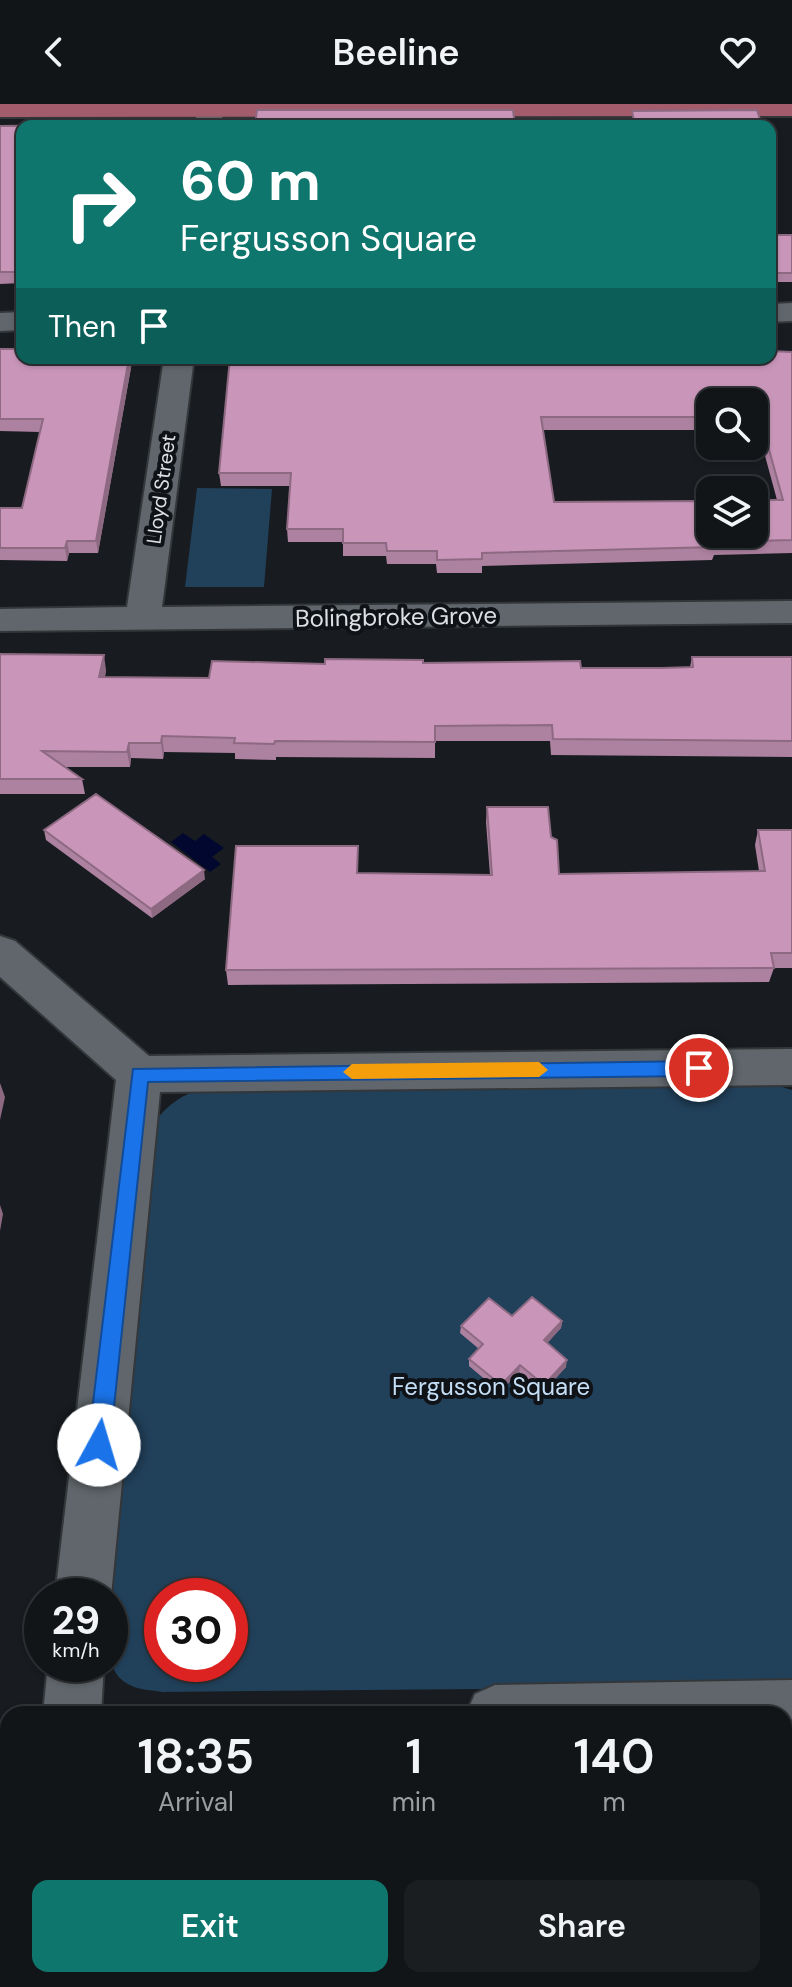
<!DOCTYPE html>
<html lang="en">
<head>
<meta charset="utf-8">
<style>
  :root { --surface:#121518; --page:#1b1e21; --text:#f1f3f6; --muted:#9c9fa2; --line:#313437; --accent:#0f766e }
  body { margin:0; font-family:"DM Sans",sans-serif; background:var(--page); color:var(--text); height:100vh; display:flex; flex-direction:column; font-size:30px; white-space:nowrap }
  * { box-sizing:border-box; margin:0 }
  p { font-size:26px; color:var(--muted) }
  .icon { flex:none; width:44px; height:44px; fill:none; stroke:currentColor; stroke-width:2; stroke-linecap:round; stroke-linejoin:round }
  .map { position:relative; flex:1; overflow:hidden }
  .drawer { position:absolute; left:0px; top:1602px; width:792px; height:282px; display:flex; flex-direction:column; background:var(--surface); border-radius:24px 24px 0 0; box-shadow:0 2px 6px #0004,0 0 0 2px var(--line) }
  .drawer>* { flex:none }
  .top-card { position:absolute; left:16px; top:16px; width:760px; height:244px; border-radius:16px; box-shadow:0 2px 6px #0004,0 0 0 2px var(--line); background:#0f766e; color:#fff; overflow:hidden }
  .fabs { position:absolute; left:696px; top:284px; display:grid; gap:16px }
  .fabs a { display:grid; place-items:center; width:72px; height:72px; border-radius:16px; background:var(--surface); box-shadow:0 2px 6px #0004,0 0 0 2px var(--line); font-size:40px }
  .speed { position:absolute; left:24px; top:1474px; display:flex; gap:16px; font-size:40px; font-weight:700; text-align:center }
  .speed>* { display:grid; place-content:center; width:104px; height:104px; border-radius:50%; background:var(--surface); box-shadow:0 2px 6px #0004,0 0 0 2px var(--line); line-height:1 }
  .speed small { font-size:20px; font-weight:400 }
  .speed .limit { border:12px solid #d22; background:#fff; color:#111 }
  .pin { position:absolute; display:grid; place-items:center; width:68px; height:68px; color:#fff; margin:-34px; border:4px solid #fff; border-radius:50%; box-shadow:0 2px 8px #0007 }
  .me { position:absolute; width:88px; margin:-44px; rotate:6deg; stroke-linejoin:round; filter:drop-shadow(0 0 6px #0008) }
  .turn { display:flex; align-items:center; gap:28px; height:168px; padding:0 32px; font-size:36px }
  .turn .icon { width:104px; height:104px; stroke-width:2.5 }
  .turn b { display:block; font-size:56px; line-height:68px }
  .then { display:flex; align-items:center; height:76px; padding:0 32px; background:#0003; gap:16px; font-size:30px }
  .eta { display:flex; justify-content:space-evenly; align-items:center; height:136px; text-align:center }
  .eta b { font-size:48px; font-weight:600; line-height:56px }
  .cta { display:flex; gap:16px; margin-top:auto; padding:16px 32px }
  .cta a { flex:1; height:92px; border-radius:16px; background:var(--accent); color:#fff; font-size:32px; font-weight:600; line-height:92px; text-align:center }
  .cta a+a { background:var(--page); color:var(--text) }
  header { display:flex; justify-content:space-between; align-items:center; height:104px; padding:0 32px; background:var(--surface); font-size:36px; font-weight:600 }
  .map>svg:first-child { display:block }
  .green { fill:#21405a; fill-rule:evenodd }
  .water { fill:#01072e }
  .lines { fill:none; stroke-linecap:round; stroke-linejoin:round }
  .minor-casing { stroke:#34373a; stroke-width:4 }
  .major-casing { stroke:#34373a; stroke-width:4 }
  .minor { fill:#60666b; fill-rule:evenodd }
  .major { fill:#a25c6c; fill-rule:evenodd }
  .wall { fill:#ad81a0; fill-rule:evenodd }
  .shaded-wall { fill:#8d6982 }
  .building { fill:#c996ba; stroke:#8d6982; stroke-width:2; fill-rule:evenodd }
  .route { fill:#1a73e8; stroke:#114b97; stroke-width:2 }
  .slow { fill:#f59e0b }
  .labels { text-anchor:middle; stroke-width:8; stroke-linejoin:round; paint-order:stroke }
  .far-street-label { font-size:20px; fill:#dee1e4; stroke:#0f1317 }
  .street-label { font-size:24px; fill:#dee1e4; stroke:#0f1317 }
  .park-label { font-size:24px; fill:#c4def6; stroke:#0f1317 }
</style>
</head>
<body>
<header><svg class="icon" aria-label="back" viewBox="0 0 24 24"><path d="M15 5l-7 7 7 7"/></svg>Beeline<svg class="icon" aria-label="heart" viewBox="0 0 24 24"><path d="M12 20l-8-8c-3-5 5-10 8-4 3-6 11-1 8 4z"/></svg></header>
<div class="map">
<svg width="792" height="1883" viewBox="0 0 792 1883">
  <rect width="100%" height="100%" fill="#181c20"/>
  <path class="green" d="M197 384 272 385 264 483H185Z
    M779 982 792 986V1582L162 1588C152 1586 139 1586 130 1581 99 1567 110 1520 110 1492H106L154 1018C168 1001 181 991 203 984ZM162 1492H230V1560H162Z"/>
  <path class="water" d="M183 729 195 737 204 730 224 744 212 753 221 760 210 768 171 738Z"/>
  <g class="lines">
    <defs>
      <path id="minor" d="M198 0H224L221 22H195Z
        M792 199V217L770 218V200Z
        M22 208V226L0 227V209Z
        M164 254H194L162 503 792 497V519L0 527V505L127 503Z
        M0 832 15 837 149 952 792 945V981L160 988 111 1492H55L116 976 0 873Z
        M48 1560H104L101 1610H43Z
        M792 1576V1634H784V1610H466L475 1590 495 1581Z
        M8 1642V1704L0 1707V1645Z"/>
      <path id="major" d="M0 0H792V12L0 13Z"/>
    </defs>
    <use href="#minor" class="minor-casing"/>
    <use href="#major" class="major-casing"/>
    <use href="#minor" class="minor"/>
    <use href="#major" class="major"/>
  </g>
  <path class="wall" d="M256 14 515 22H256Z
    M0 22H22V179L0 180Z
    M770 131H792V178H770Z
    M0 245 132 258 98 449H69L67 457 0 456V404H22L40 328 0 327Z
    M792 248V449L714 451 712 456 482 462V469H437L436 460H387L386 452H343V438H288L287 425 290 382H221L219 369ZM710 298H754V326H758L777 396 554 398 543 326H710Z
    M0 550 106 566 105 573 209 574 325 560 423 559 581 564H662L690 563 692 553H792V653L551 651 550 637H435V654L276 653V656L235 655V649L164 648 163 655 131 654 130 663H64L82 675 85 690H0Z
    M487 703 551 733 559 770 759 767 755 741 758 726H792V864H774L769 878 228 881 226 866 358 769 490 771 486 718Z
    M44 726 205 775 152 814 46 736Z
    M512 1212 562 1217 561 1224 547 1239 566 1263 543 1288 519 1268 500 1288 469 1262V1255L479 1245 460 1229 461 1222Z
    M158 1876H784L792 1883H586L585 1878Z"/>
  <path class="shaded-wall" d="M129 254H132V258L98 449 96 437Z
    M67 437 69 449 67 457 65 444Z
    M104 551 106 566 102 589 99 573Z
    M162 632 164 648 163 655 161 639Z
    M129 639 131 654 130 663 127 648Z
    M204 766 205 775 152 814 151 805Z
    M0 979 5 993 0 1016Z
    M0 1101 3 1110 0 1127Z
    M562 1217 561 1224 543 1244 544 1236Z
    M567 1256 566 1263 543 1288 544 1281Z
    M520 1261 519 1268 500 1288 501 1281Z
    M123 1876H131L127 1883H119Z"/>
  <path class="building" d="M257 6H513L515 22H258L268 21 256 14Z
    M757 6 762 22H635L632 7Z
    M163 20V22H22V168H0V22Z
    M770 131H792V169H770Z
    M0 245H22V254H129L96 437H67L65 444H0V404H22L43 315H0Z
    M770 247 792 248V436L714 438 715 443 482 449V455L437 456V447H387L386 439H343V425H287L291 369H219L230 254H770ZM710 298H754V313H760L783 396H754V430H710V397L554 398 541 313H710Z
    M0 550 104 551 99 573 209 574 212 557 325 560V555L423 556V559L580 557 581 564H662L693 563 692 553H792V637L553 635 552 621 435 622V638L275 637 274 640 234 639 235 634 162 632 161 639H129L127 648 42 647 82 675H0Z
    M96 690 204 766 151 805 44 726Z
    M487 703H548L551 733 557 736 559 770 765 767 758 726H792V849H771L774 864 226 866 236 742H358L357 769 492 771Z
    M532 1193 562 1217 544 1236 567 1256 544 1281 520 1261 501 1281 469 1255 483 1240 461 1222 489 1194 512 1212Z
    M784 1797H792V1883H589V1876H784Z
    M48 1876H123L119 1883H44Z
    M158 1876H511L512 1883H157Z"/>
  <path class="route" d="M699 957 708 964 699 972 148 978 110 1341 107 1349 99 1352 92 1349 88 1341 133 965Z"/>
  <path class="slow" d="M539 958 548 966 539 973 352 975 343 968 352 960Z"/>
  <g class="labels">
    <g class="far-street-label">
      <text transform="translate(161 385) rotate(-82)" y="7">Lloyd Street</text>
    </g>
    <g class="street-label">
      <text transform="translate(396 513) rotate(-1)" y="8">Bolingbroke Grove</text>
    </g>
    <g class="park-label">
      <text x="491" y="1291">Fergusson Square</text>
    </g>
  </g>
</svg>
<div class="fabs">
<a><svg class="icon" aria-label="search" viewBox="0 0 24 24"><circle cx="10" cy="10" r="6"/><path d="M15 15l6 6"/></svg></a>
<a><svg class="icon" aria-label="layers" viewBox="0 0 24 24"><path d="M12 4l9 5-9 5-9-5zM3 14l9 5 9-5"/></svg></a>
</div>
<div class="speed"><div>29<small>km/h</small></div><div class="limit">30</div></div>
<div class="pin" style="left:699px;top:964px;background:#d93025"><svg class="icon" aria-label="arrive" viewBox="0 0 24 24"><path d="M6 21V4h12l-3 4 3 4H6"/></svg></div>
<svg class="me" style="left:99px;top:1341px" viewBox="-20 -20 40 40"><circle r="19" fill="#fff"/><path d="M0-13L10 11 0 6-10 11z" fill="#1a73e8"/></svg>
<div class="top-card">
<div class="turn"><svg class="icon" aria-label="right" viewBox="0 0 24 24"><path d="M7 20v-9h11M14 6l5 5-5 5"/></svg><div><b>60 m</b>Fergusson Square</div></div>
<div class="then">Then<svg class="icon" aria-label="arrive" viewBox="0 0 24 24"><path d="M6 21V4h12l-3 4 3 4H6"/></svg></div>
</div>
<section class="drawer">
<div class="eta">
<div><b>18:35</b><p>Arrival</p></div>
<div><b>1</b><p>min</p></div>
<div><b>140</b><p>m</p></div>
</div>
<div class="cta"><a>Exit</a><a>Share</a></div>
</section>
</div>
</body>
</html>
